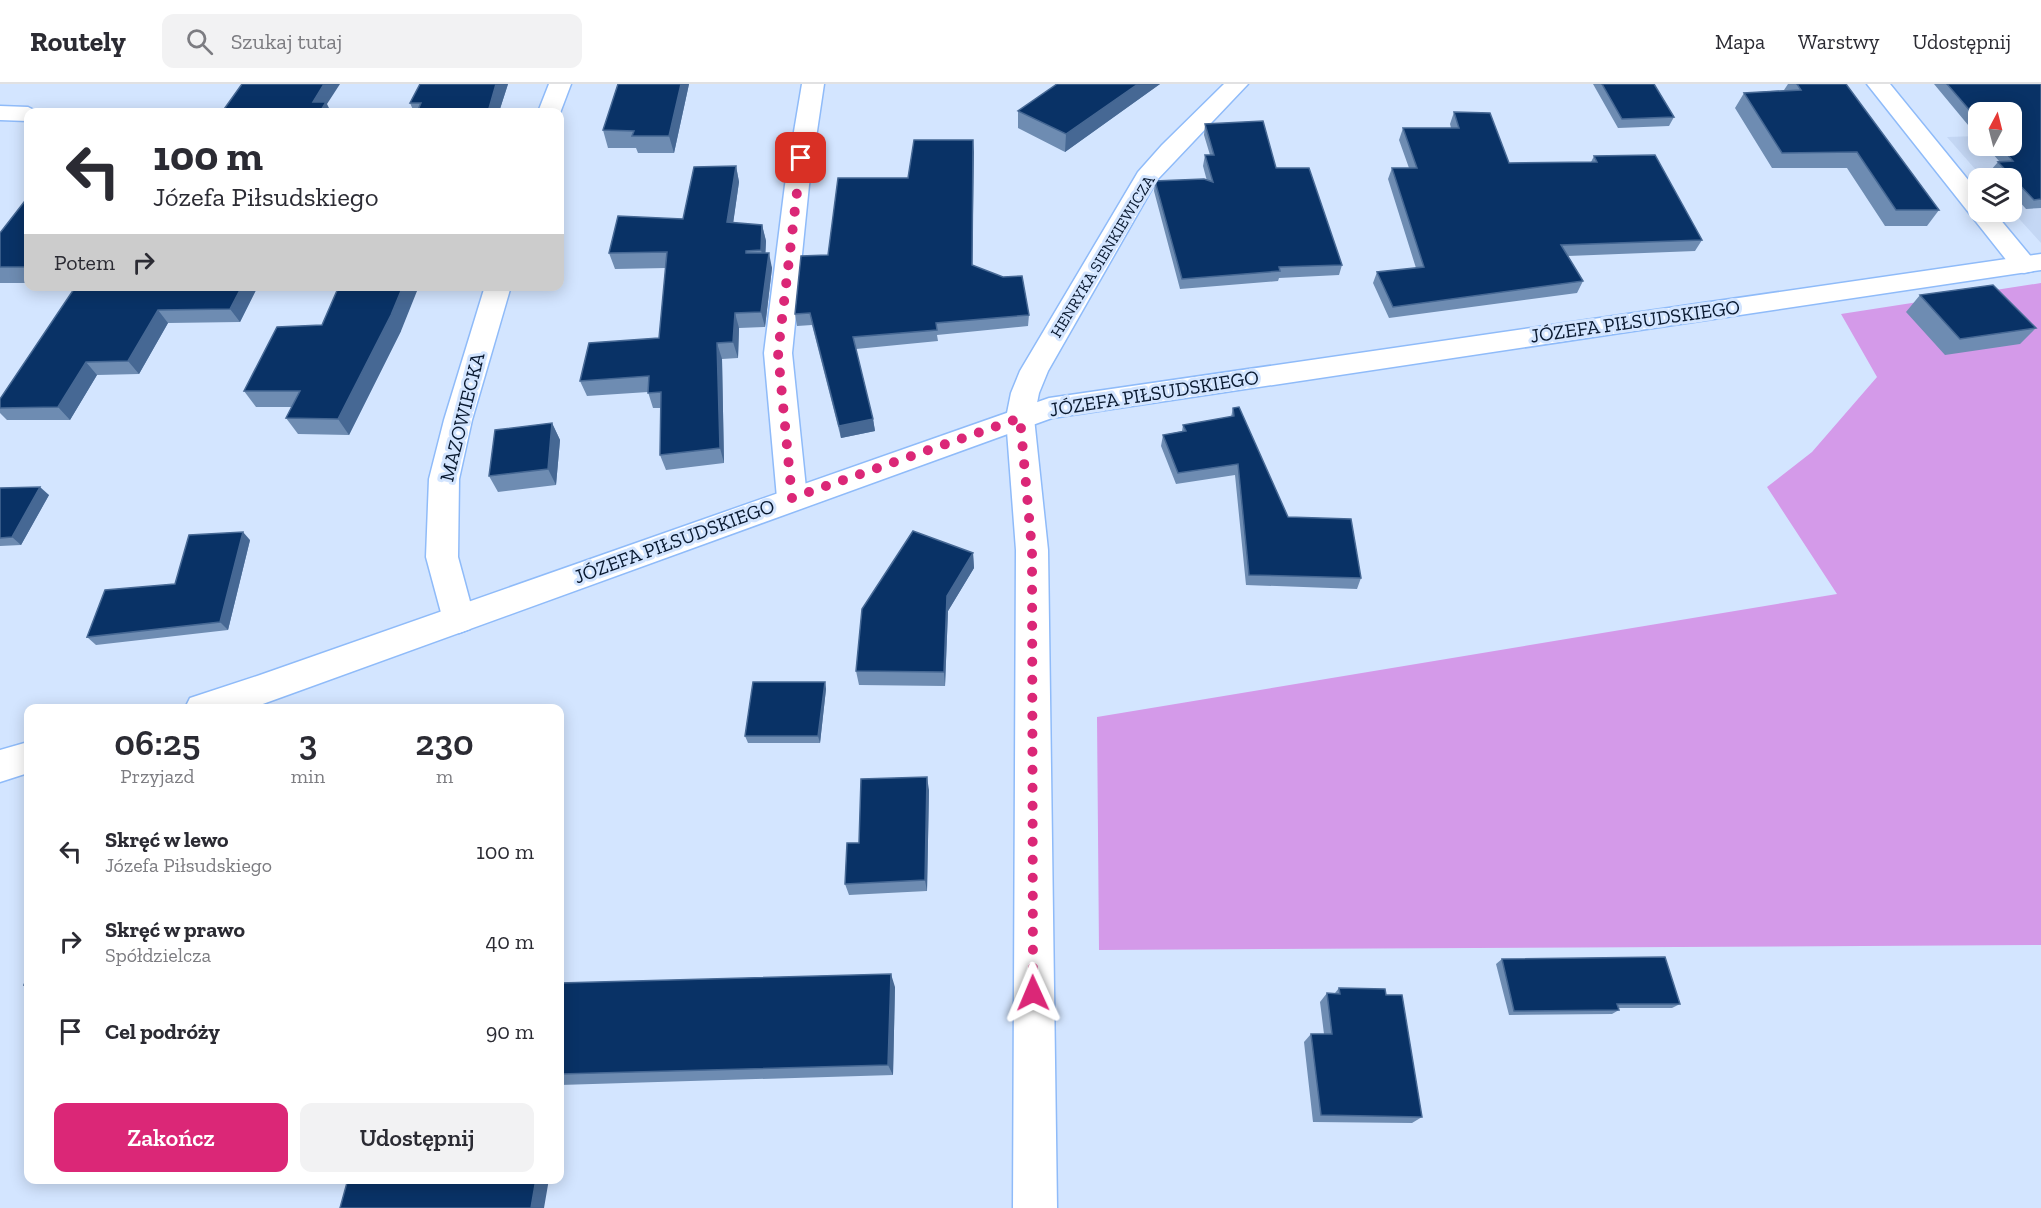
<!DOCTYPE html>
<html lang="pl">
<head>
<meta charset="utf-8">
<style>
  :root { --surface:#fff; --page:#f2f2f3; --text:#2b2b33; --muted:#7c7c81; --line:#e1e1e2; --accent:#db2777 }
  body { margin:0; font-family:"Zilla Slab",serif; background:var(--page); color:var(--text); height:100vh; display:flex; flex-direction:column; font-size:22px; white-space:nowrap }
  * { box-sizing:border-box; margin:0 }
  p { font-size:20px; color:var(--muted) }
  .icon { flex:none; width:33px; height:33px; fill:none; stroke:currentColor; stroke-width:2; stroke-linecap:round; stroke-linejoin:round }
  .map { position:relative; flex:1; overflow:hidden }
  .side { position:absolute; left:24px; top:620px; width:540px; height:480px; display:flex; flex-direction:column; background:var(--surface); border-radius:12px; box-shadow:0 3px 15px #0003 }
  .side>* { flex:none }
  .guide { position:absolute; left:24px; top:24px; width:540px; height:183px; border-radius:12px; box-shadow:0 3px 15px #0003; background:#fff; color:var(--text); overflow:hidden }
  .needle { width:39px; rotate:7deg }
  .controls { position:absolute; left:1968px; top:18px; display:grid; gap:12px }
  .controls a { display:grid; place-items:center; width:54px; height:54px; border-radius:12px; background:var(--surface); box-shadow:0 3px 15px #0003; font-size:30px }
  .pin { position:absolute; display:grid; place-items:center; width:51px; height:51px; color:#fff; margin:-26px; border-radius:12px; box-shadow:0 3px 9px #0006 }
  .me { position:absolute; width:66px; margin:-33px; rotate:359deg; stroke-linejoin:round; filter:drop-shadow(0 0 4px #0008) }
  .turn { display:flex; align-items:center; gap:21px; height:126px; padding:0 30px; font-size:27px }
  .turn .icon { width:78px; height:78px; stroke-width:2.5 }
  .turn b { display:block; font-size:42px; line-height:51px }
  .then { display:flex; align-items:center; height:57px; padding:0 30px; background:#0003; gap:12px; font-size:22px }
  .eta { display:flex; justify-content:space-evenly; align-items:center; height:102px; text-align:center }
  .eta b { font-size:36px; font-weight:600; line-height:42px }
  .primary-button { display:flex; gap:12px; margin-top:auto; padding:12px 30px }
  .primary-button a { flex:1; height:69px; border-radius:12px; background:var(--accent); color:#fff; font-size:24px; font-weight:600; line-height:69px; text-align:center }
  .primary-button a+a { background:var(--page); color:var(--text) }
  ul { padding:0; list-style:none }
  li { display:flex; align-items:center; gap:18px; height:90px; padding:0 30px }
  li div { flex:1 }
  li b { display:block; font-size:22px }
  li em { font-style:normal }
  header { display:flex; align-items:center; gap:36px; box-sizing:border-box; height:84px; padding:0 30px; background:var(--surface); border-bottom:2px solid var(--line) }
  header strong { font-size:28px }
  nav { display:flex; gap:33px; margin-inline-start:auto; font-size:21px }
  .search { width:420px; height:54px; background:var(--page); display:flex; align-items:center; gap:15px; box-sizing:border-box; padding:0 21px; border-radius:12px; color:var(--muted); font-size:22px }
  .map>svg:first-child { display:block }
  .built { fill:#c4d7f4 }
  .green { fill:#d49ae9 }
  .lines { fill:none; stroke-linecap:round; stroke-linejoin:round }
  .street-casing { stroke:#8fbbf9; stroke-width:3 }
  .secondary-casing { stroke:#8fbbf9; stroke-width:3 }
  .street { fill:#fff; fill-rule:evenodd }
  .secondary { fill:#fff; fill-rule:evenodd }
  .wall { fill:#6e8cb2 }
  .shaded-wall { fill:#466894 }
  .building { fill:#093266; stroke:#466894; stroke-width:1.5 }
  .route { stroke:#db2777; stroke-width:10; stroke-dasharray:0 18 }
  .labels { text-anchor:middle; stroke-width:6; stroke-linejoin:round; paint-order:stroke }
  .far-street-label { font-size:16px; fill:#091930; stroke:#d3e5ff }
  .street-label { font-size:20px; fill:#091930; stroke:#d3e5ff }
</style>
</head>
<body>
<header>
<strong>Routely</strong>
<div class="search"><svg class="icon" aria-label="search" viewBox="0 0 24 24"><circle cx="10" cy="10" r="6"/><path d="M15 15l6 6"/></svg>Szukaj tutaj</div>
<nav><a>Mapa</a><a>Warstwy</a><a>Udostępnij</a></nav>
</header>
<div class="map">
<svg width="2041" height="1124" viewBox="0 0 2041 1124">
  <rect width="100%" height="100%" fill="#d3e5ff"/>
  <path class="built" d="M2041 50V159L2012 127V94H1983L1947 53 1978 52V62H2012Z"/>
  <path class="green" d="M2041 199V861L1099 866 1097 633 1837 510 1767 403 1812 368 1877 293 1841 230Z"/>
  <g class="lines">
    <defs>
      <path id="street" d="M549 0H571L560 29 538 28Z
        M802 0H824L809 101 792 269 807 414 803 422 792 426 781 422 777 414 764 269 785 101Z
        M1224 0H1248L1157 96 1048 287 1039 309 1034 334 1048 466 1057 1124H1013L1016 466 1006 334 1011 309 1020 287 1138 88 1162 61Z
        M1867 0H1890L1978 108V128H1994L2033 175 2037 181 2033 187 2024 189 2015 187Z
        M0 22 28 23 38 28H28V37L0 36Z
        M485 202H511L472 336 459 395 458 473 475 536 470 545 459 549 448 545 443 536 426 473 429 395 444 336Z"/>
      <path id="secondary" d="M2041 170V186L1052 334 260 621 249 624H185L190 614 260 591 1049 314Z
        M28 658V689L0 698V666Z"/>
    </defs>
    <use href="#street" class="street-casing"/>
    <use href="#secondary" class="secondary-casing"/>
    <use href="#street" class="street"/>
    <use href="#secondary" class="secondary"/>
  </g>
  <path class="wall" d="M420 0H508L499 28H414L410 19Z
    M618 0H689L674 69H638L636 64H608L603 46Z
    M1057 0H1160L1065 68 1018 44V27Z
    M1593 0H1654L1674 33 1669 42 1618 44Z
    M1788 0H1846L1939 126 1927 142H1885L1847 84H1772L1735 24 1744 9 1784 6Z
    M1934 0H2041V124L2026 125 2012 109V94H1998L1991 86 1998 78 1999 77 1986 62H2012L1978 28V53Z
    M1454 28 1509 79 1591 78 1594 72 1702 156 1695 167 1568 172 1583 197 1577 209 1389 234 1373 199 1377 188 1416 184 1388 95 1392 84H1409L1399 56 1403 44H1451L1450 40Z
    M1205 40 1276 84 1342 181 1339 191 1279 194 1278 197 1180 205 1154 107 1155 97H1207L1203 82 1205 71H1210L1204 51Z
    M973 56 972 181 1029 231 1028 242 937 251 938 257 856 265 873 335 875 347 841 354 812 241 797 242 795 230 828 171 908 94Z
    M736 82 739 98 733 139 762 141 766 157 765 169 772 184 765 243 739 244 738 274 722 275 724 379 666 386 660 371 661 324H653L648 308 587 312 580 297 659 254 666 184 615 185 609 169 683 135Z
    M28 113V199H0V149Z
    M76 202H258L240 238 168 239 139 290 97 291 70 336H7L0 329V315Z
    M1920 211 2036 244 2020 260 1945 271 1906 228Z
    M322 241 401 247 349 351 298 350 286 334 292 323H256L244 307Z
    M1233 324 1288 433 1361 494 1357 505 1246 501 1235 391 1176 400 1161 362 1163 351 1182 347 1183 341 1231 333Z
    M552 339 560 356 556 401 498 408 489 392Z
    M0 404 49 411 21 461 0 462Z
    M250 456 228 546 96 561 87 553Z
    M973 469 974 484 948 527 945 602 859 601 856 587Z
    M825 598 826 605 820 659H748L745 652Z
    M929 706 927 807 849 811 845 800 859 759Z
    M1502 875 1680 920 1672 924H1618L1619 926 1612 930 1509 931 1496 880Z
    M560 899 895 903 893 991 560 1001Z
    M1339 904 1386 911 1422 1033 1412 1039 1313 1038 1304 958 1311 950H1324L1320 918 1327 909H1335Z"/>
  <path class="shaded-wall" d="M324 0H340L327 20 331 28H318L313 18Z
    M496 0H508L499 28H488Z
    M681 0H689L674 69 669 52Z
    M1138 0H1160L1065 68 1066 50Z
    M973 56 974 68 972 193V181Z
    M736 82 739 98 731 154 727 138Z
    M762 141 766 157 765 182 761 166Z
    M769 169 772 184 765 243 761 228Z
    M242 202H258L240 238 230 225Z
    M403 202H419L401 247 349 351 338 335Z
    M158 226 168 239 139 290 128 277Z
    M735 229 739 244 738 274 733 258Z
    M717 259 722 275 724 379 720 364Z
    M86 278 97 291 70 336 58 323Z
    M873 335 875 347 841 354 839 342Z
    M552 339 560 356 556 401 548 385Z
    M40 403 49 411 21 461 12 453Z
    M243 448 250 456 228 546 220 538Z
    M973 469 974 484 948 527 945 602 944 588 947 512Z
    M825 598 826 605 820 659 818 652Z
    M927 693 929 706 927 807 925 796Z
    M891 890 895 903 893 991 888 981Z
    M536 1095H549L544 1124H531Z"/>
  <path class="building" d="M242 0H324L313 18H326L320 28H222Z
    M420 0H496L488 28H417L421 19H410Z
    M618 0H681L669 52H632L634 47 603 46Z
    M1057 0H1138L1066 50 1018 27Z
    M1602 0H1654L1674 33 1622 35Z
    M1797 0H1846L1939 126H1896L1857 68 1782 69 1744 9 1801 6Z
    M1947 0H2041V115L2034 116 1998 78 2013 77 2000 62H2012V28H1978V36Z
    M1454 28 1490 29 1509 79 1597 78 1594 72 1655 71 1702 156 1561 161 1583 197 1393 223 1377 188 1424 183 1392 84H1417L1403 44H1459Z
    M1263 37 1276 84H1309L1342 181 1279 183 1280 187 1182 195 1155 97 1204 95 1213 98 1205 71H1214L1205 40Z
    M914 56H973L972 181 1003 193 1022 192 1029 231 936 239 937 246 853 253 873 335 839 342 810 229 795 230 801 172 828 171 838 94H908Z
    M736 82 727 138 762 141 761 166 746 167V169H769L761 228 735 229 733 258 717 259 720 364 660 371 661 308 648 309 649 292 580 297 589 259 659 254 667 168 609 169 618 132 683 135 694 83Z
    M28 113V183H0V149Z
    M1993 201 2036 244 1960 255 1920 211Z
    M76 202H242L230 225 158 226 128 277 86 278 58 323 0 324V315Z
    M339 202H403L391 231 338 335 286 334 300 307H244L277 243 322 241Z
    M1239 323 1288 433 1351 435 1361 494 1249 491 1238 380 1178 389 1163 351 1186 347 1183 341 1234 332 1233 324Z
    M552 339 548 385 489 392 495 346Z
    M40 403 12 453 0 454V404Z
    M913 447 973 469 947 512 944 588 856 587 862 525Z
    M243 448 220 538 87 553 105 506 175 500 189 451Z
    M753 598H825L818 652H745Z
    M927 693 925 796 845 800 847 759H859L861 695Z
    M1665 873 1680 920H1617L1619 926 1514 927 1502 875Z
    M891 890 888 981 560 990V899Z
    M28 891V901H24Z
    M1339 904 1385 905 1386 911H1402L1422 1033 1321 1031 1311 950H1332L1327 909 1340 910Z
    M348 1095H536L531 1124H340Z"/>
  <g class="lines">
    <path class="route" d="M801 74 778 269 792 414 1020 334 1032 466 1033 909"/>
  </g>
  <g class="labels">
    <g class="far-street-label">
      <text transform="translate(1102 172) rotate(-59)" y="6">HENRYKA SIENKIEWICZA</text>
    </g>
    <g class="street-label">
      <text transform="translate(1635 237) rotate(-8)" y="7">JÓZEFA PIŁSUDSKIEGO</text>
      <text transform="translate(1154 309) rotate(-9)" y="7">JÓZEFA PIŁSUDSKIEGO</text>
      <text transform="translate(462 333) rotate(-76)" y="7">MAZOWIECKA</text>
      <text transform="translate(674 457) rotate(-20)" y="7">JÓZEFA PIŁSUDSKIEGO</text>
    </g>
  </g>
</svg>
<div class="controls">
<a><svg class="needle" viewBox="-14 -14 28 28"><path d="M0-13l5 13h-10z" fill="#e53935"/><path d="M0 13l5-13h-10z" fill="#7c7c81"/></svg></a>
<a><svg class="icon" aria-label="layers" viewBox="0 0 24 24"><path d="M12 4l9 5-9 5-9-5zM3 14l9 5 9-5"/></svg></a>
</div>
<div class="pin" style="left:801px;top:74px;background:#d93025"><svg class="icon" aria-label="arrive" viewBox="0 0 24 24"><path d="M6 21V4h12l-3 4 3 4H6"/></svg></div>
<svg class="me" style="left:1033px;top:909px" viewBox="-20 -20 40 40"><path d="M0-17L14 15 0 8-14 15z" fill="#db2777" stroke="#fff" stroke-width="4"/></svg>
<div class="guide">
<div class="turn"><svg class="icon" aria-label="left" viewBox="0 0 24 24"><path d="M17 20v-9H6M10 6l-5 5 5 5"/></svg><div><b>100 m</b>Józefa Piłsudskiego</div></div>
<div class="then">Potem<svg class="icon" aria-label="right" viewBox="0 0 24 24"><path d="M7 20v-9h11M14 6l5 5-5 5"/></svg></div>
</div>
<section class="side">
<div class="eta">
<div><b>06:25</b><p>Przyjazd</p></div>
<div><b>3</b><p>min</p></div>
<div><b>230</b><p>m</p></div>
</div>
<ul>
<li><svg class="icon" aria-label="left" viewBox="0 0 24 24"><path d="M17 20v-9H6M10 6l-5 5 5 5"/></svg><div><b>Skręć w lewo</b><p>Józefa Piłsudskiego</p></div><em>100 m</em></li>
<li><svg class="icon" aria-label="right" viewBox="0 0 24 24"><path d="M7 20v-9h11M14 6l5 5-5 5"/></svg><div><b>Skręć w prawo</b><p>Spółdzielcza</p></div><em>40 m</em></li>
<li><svg class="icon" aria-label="arrive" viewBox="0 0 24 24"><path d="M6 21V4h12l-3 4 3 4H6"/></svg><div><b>Cel podróży</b></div><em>90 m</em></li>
</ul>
<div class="primary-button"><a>Zakończ</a><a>Udostępnij</a></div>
</section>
</div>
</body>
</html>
